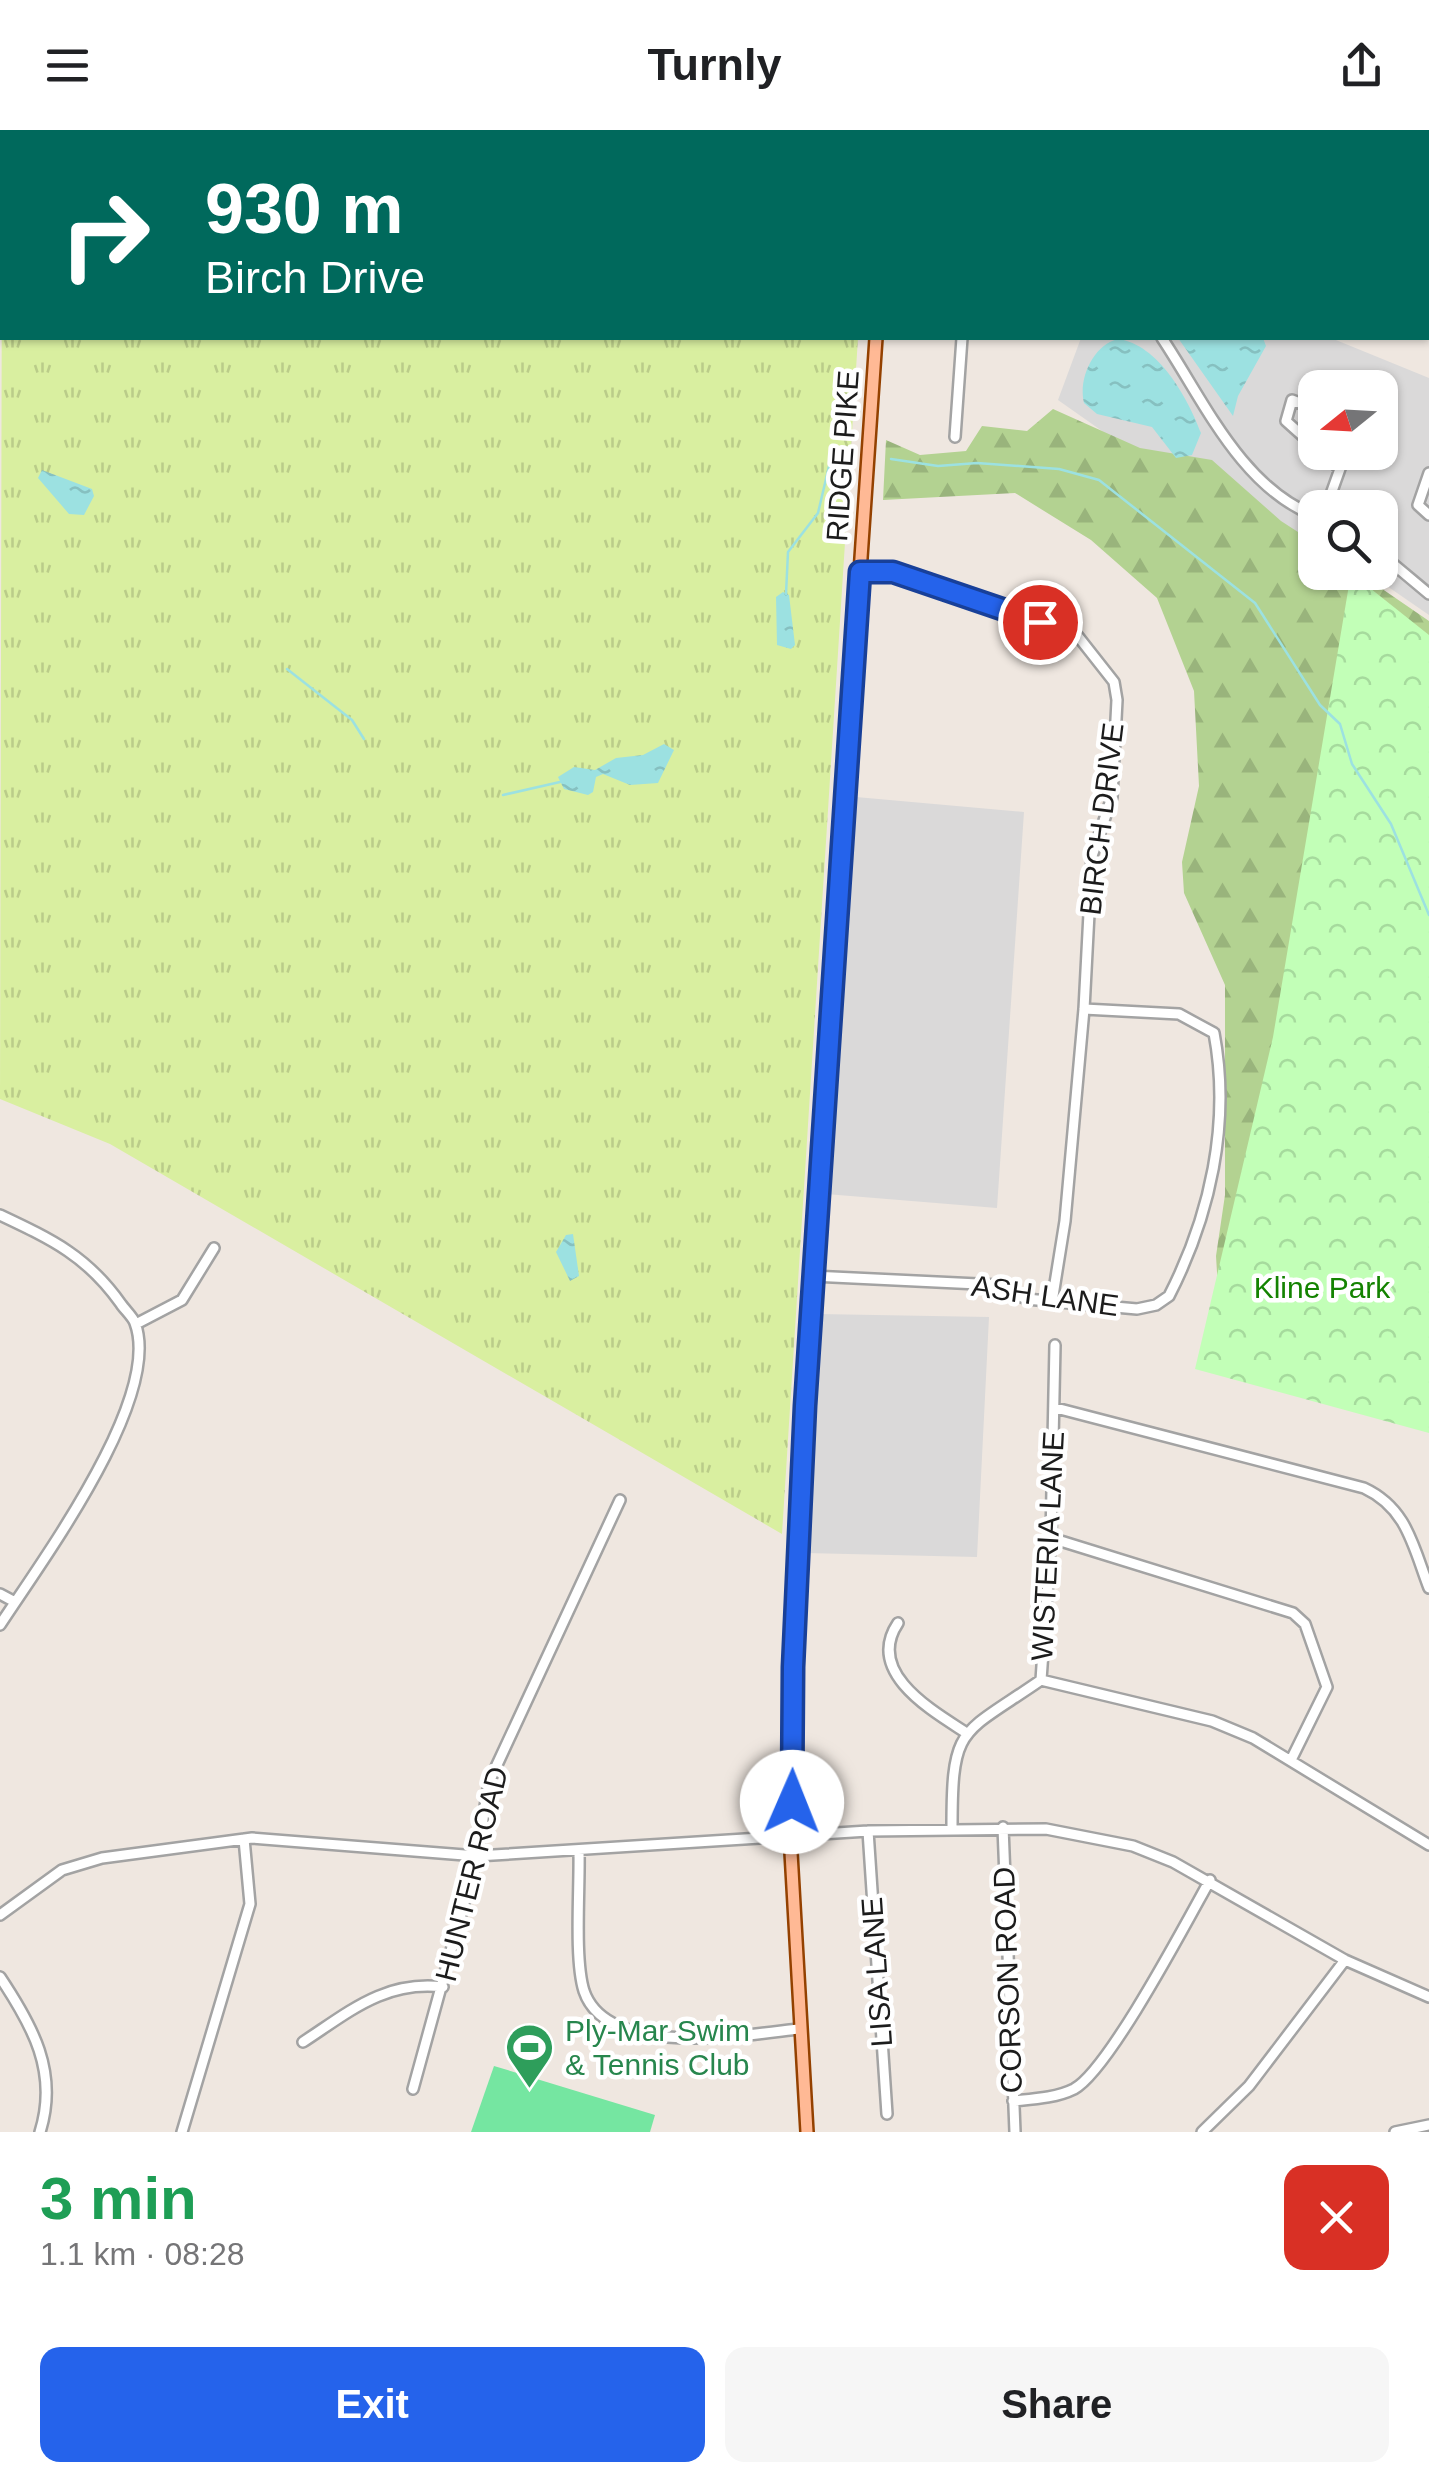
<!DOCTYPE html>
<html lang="en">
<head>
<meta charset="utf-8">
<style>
  :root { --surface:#fff; --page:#f6f6f6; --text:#202124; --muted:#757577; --accent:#2563eb }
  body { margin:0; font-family:Helvetica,sans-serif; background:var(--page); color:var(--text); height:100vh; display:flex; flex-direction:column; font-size:38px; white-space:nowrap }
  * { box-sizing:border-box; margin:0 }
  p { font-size:32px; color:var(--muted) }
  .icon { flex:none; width:55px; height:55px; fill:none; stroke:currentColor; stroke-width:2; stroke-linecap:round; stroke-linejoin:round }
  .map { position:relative; height:2002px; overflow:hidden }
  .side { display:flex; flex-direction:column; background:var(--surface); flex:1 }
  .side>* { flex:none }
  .banner { position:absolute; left:0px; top:0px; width:1430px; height:210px; box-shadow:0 2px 8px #0004; background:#00695c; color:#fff; overflow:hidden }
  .needle { width:65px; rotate:252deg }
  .controls { position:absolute; left:1298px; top:240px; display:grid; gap:20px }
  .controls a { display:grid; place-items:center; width:100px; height:100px; border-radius:20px; background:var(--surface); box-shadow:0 2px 8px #0004; font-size:50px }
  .pin { position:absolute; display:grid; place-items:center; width:85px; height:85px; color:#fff; margin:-42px; border:5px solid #fff; border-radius:50%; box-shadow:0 2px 10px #0007 }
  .me { position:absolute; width:110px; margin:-55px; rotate:1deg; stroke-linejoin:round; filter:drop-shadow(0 0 8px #0008) }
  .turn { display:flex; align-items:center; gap:35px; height:210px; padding:0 40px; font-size:45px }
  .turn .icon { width:130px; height:130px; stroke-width:2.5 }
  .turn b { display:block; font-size:70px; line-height:85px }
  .round { display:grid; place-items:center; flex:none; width:105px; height:105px; border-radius:20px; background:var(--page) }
  .headline { display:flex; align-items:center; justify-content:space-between; height:170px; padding:0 40px }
  h1 { font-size:60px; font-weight:600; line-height:75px; color:#1e9e55 }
  .primary-button { display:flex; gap:20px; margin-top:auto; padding:20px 40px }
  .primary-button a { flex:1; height:115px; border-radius:20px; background:var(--accent); color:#fff; font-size:40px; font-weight:600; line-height:115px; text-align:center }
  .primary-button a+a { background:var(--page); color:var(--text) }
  header { display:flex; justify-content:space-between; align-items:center; height:130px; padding:0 40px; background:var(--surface); font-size:45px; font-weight:600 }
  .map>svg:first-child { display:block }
  .residential { fill:#dad9d9; fill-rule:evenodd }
  .grass { fill:url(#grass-tufts) }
  .forest { fill:url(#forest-firs) }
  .park { fill:url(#park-crowns) }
  .pitch { fill:#75e6a1 }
  .water { fill:url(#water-ripples) }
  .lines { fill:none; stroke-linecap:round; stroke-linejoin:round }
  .stream { stroke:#9ce1e1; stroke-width:2.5 }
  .minor-casing { stroke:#a3a3a3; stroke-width:14 }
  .major-casing { stroke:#944100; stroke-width:16 }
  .minor { stroke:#fff; stroke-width:9 }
  .major { stroke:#ffb995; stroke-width:11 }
  .route-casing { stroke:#184099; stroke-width:25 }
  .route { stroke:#2563eb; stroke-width:18 }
  .labels { text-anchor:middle; stroke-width:9; stroke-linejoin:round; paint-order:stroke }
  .street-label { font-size:30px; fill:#1c1c1c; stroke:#fff }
  .park-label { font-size:30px; fill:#148301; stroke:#fff }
  .leisure-label { font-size:30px; fill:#27864d; stroke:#fff; text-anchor:start }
</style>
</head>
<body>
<header><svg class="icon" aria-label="menu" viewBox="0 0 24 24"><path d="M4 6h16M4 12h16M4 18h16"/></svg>Turnly<svg class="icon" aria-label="share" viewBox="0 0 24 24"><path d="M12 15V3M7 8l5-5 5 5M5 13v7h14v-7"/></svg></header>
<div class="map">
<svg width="1429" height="2002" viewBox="0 0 1429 2002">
  <defs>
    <pattern id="grass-tufts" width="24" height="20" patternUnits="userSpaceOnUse" patternTransform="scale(2.5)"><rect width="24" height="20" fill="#d9efa0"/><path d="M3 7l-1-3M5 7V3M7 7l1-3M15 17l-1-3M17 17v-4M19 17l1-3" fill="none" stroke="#bacc89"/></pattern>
    <pattern id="forest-firs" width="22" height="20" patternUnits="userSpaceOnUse" patternTransform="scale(2.5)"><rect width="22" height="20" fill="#b3d291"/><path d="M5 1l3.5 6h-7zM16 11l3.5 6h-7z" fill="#99b47c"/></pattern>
    <pattern id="park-crowns" width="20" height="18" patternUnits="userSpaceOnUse" patternTransform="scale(2.5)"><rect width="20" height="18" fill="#c2ffb7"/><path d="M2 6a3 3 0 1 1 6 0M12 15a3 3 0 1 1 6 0" fill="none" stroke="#a6da9d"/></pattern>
    <pattern id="water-ripples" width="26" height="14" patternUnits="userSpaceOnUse" patternTransform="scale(2.5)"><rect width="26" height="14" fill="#9ce1e1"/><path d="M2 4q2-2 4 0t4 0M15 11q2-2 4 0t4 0" fill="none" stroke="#86c0c0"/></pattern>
  </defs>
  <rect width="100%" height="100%" fill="#efe7e0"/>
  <path class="residential" d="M1081 208H1331L1429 248V485L1368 443 1380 442V378H1315V429L1271 420 1058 270ZM1315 258H1380V322H1315Z
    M856 667 1024 682 997 1078 826 1064Z
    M818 1184 989 1187 977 1427 805 1423Z"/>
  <path class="grass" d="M34 0H868L33 2Z
    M2 75V208H858L782 1404 110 1014 0 969Z"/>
  <path class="forest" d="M1053 279 1140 318 1212 330 1281 391 1315 413V442L1359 443 1429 491V1291L1219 1175 1216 1126 1225 1065V855L1184 763 1182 732 1199 656 1194 561 1157 468 1091 410 1015 363 883 370 886 310 920 325 966 321 982 296 1027 301Z"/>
  <path class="park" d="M1351 443 1429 505V1303L1195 1239 1273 907Z"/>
  <path class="pitch" d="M494 1936 655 1985 650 2002H471Z"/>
  <path class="water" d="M1178 208H1263L1266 216 1238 266 1233 286Z
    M1118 209C1158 214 1188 268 1201 303L1192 325 1176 328 1152 297 1097 284 1084 273C1078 249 1093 215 1118 209Z
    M42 340 92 359 94 366 84 385 69 384 38 348Z
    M783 462 789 465 795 515 791 519 777 515 776 467Z
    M664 614 674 620 658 653 630 655 603 644 596 647 593 662 588 665 564 659 558 647 574 637 595 640 616 628 643 625Z
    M573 1104 579 1146 570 1151 556 1122 566 1105Z"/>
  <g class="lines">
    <path class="stream" d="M891 329 938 336 977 333 1059 339 1099 350 1255 473 1320 575 1340 594 1352 634 1391 694 1429 785
      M786 464 788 422 818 383 830 332 845 326
      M287 539 352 590 364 609
      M503 665 560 652"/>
    <defs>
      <path id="minor" d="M1050 2V0
        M1293 2 1294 0
        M1162 208C1204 271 1241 357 1315 386
        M1315 279 1292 270 1286 291 1315 317
        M955 307 962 208
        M1321 322 1340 339
        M1429 343 1418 375 1429 385
        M1326 378 1346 322
        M1380 423 1429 464
        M860 442H893L1077 505 1114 552 1117 570 1112 667 1092 726 1084 879 1065 1091 1052 1172
        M0 1085C53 1110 87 1126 121 1174 125 1180 133 1187 135 1193 163 1268 41 1432 0 1495
        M812 1146 999 1155 1026 1169 1137 1179 1156 1175 1169 1166C1210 1086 1231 993 1214 903L1179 884 1084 879
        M136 1194 182 1170 214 1118
        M1056 1278 1364 1358C1407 1378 1413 1416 1429 1458
        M1051 1408 1293 1483 1305 1494 1327 1557 1292 1628
        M0 1464 15 1472
        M898 1493C865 1542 931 1580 965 1602
        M1041 1550 1212 1591 1253 1608 1429 1715
        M1041 1550 1051 1408 1055 1215
        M1003 1697 1015 2002
        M952 1698C952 1594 960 1606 1041 1550
        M868 1701 887 1984
        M579 1721C580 1758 574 1829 584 1861 607 1929 744 1905 799 1899
        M0 1785 62 1740 102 1728 252 1708 477 1726 868 1701 1046 1699 1133 1716 1173 1732 1345 1830 1429 1867
        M0 1847C32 1895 59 1942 40 2002
        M303 1912C349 1882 385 1850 443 1857
        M413 1959 477 1726 489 1652 620 1370
        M1013 1971C1033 1969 1056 1968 1074 1959 1109 1940 1187 1791 1210 1750
        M182 2002 250 1774 244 1709
        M1202 2002 1249 1956 1345 1830
        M1395 2002 1429 1995"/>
      <path id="major" d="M992 0 1000 2
        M15 2 16 0
        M883 2V0
        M893 2 895 0
        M0 36 2 30
        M1428 150H1429
        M807 2002 790 1705 793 1537 812 1146 876 208"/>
    </defs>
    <use href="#minor" class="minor-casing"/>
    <use href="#major" class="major-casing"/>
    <use href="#minor" class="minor"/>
    <use href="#major" class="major"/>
  </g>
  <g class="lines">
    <defs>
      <path id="route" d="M792 1672 793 1537 805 1276 860 442H893L1040 492"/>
    </defs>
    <use href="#route" class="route-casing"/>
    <use href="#route" class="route"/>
  </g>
  <defs>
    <symbol id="stadium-pin" viewBox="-11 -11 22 30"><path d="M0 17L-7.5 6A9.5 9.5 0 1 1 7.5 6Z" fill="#2e9e5b" stroke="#fff"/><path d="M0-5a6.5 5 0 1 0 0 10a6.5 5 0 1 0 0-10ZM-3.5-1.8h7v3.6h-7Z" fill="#fff"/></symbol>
  </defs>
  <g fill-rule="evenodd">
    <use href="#stadium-pin" x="502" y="1890" width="55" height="75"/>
  </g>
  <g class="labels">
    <g class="street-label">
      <text transform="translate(843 326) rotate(-86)" y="10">RIDGE PIKE</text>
      <text transform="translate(1102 689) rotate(-83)" y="10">BIRCH DRIVE</text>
      <text transform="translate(1045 1166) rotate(8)" y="10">ASH LANE</text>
      <text transform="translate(1048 1416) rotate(-87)" y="10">WISTERIA LANE</text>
      <text transform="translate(472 1744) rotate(-76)" y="10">HUNTER ROAD</text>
      <text transform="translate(877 1842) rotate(-94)" y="10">LISA LANE</text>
      <text transform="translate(1008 1850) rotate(-92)" y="10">CORSON ROAD</text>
    </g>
    <g class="park-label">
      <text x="1322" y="1168">Kline Park</text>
    </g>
    <g class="leisure-label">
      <text x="565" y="1911">Ply-Mar Swim<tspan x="565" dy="34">&amp; Tennis Club</tspan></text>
    </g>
  </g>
</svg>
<div class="controls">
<a><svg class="needle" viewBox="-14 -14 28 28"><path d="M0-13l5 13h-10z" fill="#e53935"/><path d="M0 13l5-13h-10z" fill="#757577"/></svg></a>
<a><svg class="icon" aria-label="search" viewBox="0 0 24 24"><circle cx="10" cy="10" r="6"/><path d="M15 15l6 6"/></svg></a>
</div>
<div class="pin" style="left:1040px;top:492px;background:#d93025"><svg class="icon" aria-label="arrive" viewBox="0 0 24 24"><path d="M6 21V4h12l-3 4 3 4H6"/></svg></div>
<svg class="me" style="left:792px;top:1672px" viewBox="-20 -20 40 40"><circle r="19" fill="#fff"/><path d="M0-13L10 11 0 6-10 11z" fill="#2563eb"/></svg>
<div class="banner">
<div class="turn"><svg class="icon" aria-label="right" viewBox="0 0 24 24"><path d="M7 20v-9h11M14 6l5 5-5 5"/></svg><div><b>930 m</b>Birch Drive</div></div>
</div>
</div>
<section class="side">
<div class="headline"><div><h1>3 min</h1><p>1.1 km · 08:28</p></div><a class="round" style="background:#d93025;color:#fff"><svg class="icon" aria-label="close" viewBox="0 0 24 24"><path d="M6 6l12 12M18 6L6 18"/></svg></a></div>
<div class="primary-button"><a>Exit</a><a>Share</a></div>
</section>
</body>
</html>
